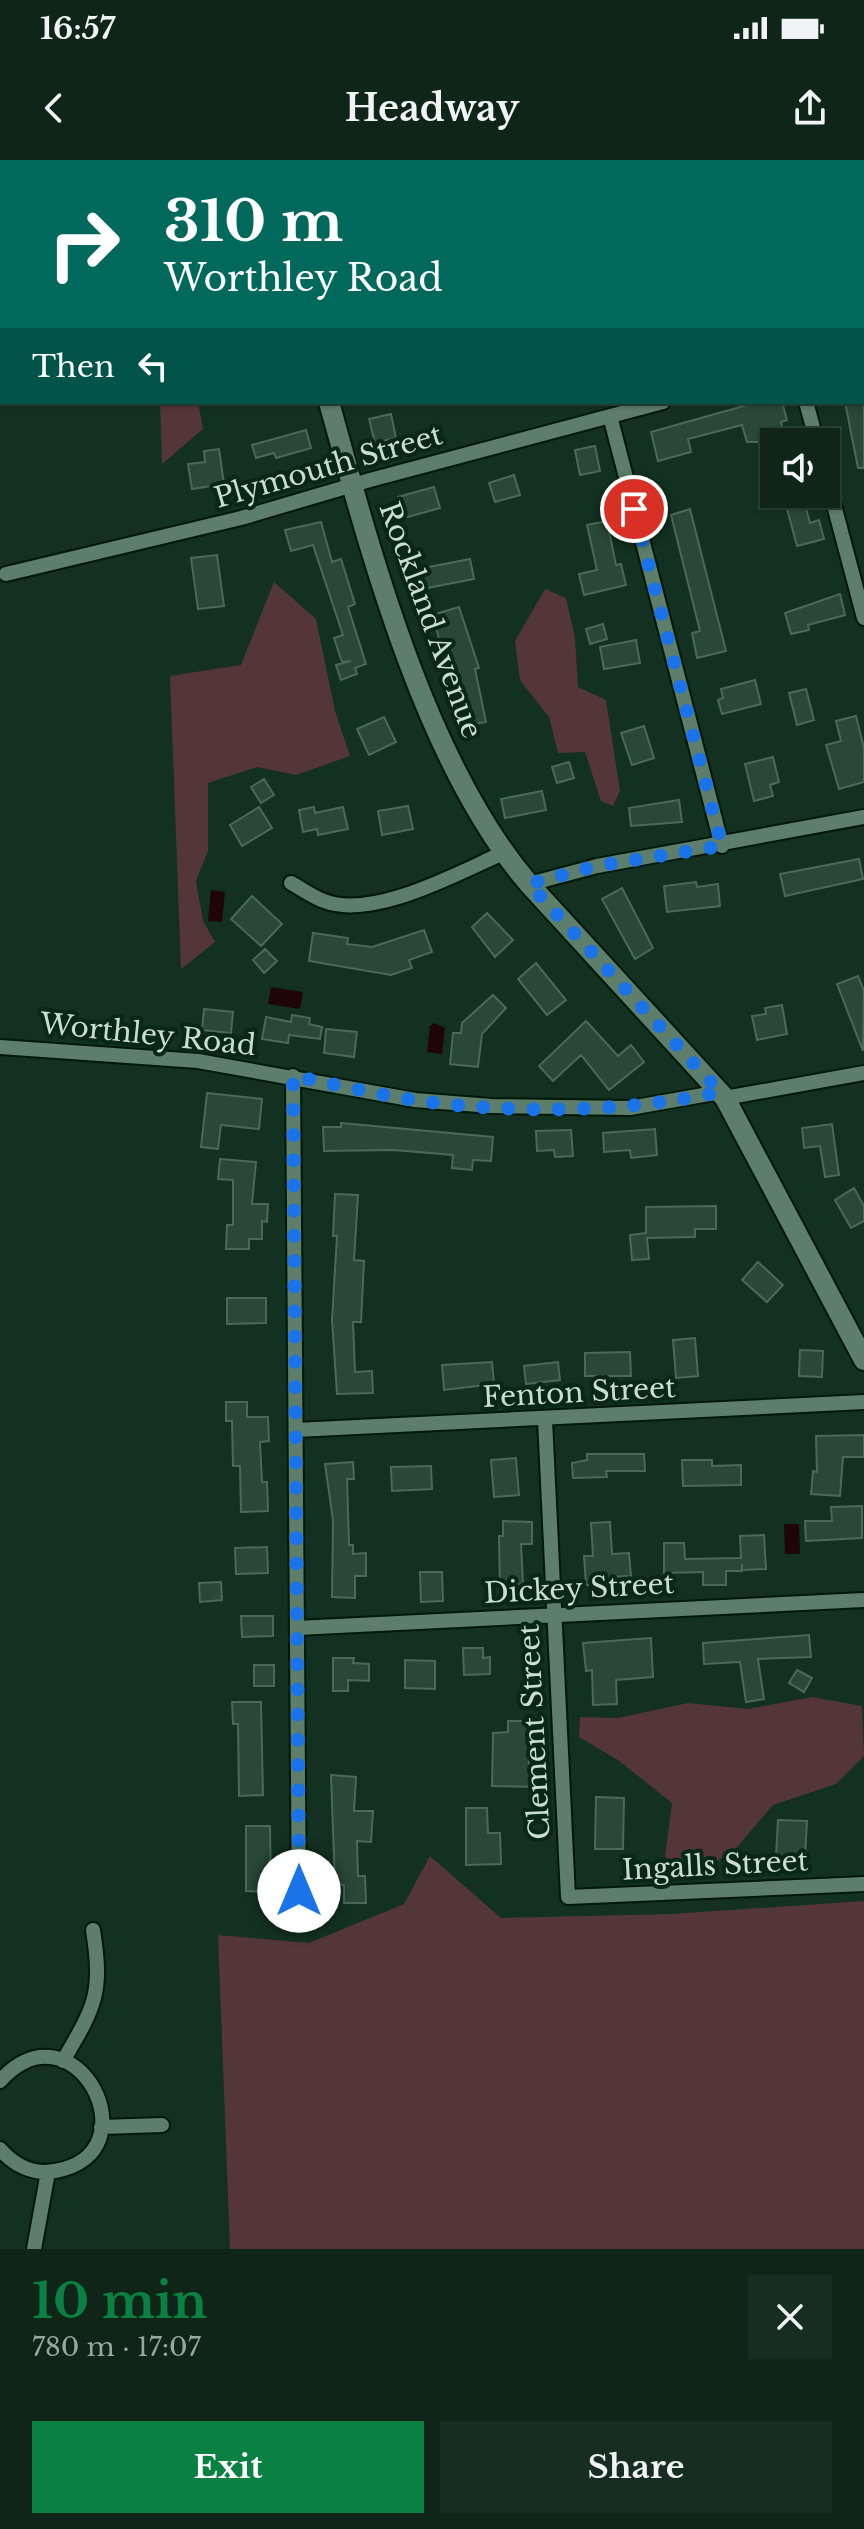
<!DOCTYPE html>
<html lang="en">
<head>
<meta charset="utf-8">
<style>
  :root { --surface:#0e2518; --page:#172d21; --text:#f1f3f6; --muted:#9ba5a2; --line:#2e4237; --accent:#0b8043 }
  body { margin:0; font-family:"Libre Baskerville",serif; background:var(--page); color:var(--text); height:100vh; display:flex; flex-direction:column; font-size:30px; white-space:nowrap }
  * { box-sizing:border-box; margin:0 }
  p { font-size:26px; color:var(--muted) }
  .icon { flex:none; width:44px; height:44px; fill:none; stroke:currentColor; stroke-width:2; stroke-linecap:round; stroke-linejoin:round }
  .map { position:relative; height:2089px; overflow:hidden }
  .side { display:flex; flex-direction:column; background:var(--surface); flex:1 }
  .side>* { flex:none }
  .guide { position:absolute; left:0px; top:0px; width:864px; height:244px; box-shadow:0 2px 6px #0004,0 0 0 2px var(--line); background:#00695c; color:#fff; overflow:hidden }
  .fabs { position:absolute; left:760px; top:268px; display:grid; gap:16px }
  .fabs a { display:grid; place-items:center; width:80px; height:80px; border-radius:0px; background:var(--surface); box-shadow:0 2px 6px #0004,0 0 0 2px var(--line); font-size:40px }
  .pin { position:absolute; display:grid; place-items:center; width:68px; height:68px; color:#fff; margin:-34px; border:4px solid #fff; border-radius:50%; box-shadow:0 2px 8px #0007 }
  .me { position:absolute; width:88px; margin:-44px; rotate:0deg; stroke-linejoin:round; filter:drop-shadow(0 0 6px #0008) }
  .turn { display:flex; align-items:center; gap:28px; height:168px; padding:0 32px; font-size:36px }
  .turn .icon { width:104px; height:104px; stroke-width:2.5 }
  .turn b { display:block; font-size:56px; line-height:68px }
  .then { display:flex; align-items:center; height:76px; padding:0 32px; background:#0003; gap:16px; font-size:30px }
  .round { display:grid; place-items:center; flex:none; width:84px; height:84px; border-radius:0px; background:var(--page) }
  .summary { display:flex; align-items:center; justify-content:space-between; height:136px; padding:0 32px }
  h1 { font-size:48px; font-weight:700; line-height:60px; color:var(--accent) }
  .button { display:flex; gap:16px; margin-top:auto; padding:16px 32px }
  .button a { flex:1; height:92px; border-radius:0px; background:var(--accent); color:#fff; font-size:32px; font-weight:700; line-height:92px; text-align:center }
  .button a+a { background:var(--page); color:var(--text) }
  .status { display:flex; justify-content:space-between; align-items:center; height:56px; padding:0 40px; background:var(--surface); direction:ltr }
  .status svg { height:22px; fill:currentColor }
  header { display:flex; justify-content:space-between; align-items:center; height:104px; padding:0 32px; background:var(--surface); font-size:36px; font-weight:700 }
  .map>svg:first-child { display:block }
  .green { fill:#553637 }
  .water { fill:#1f0507 }
  .building { fill:#294836; stroke:#4a6a57; stroke-width:2 }
  .lines { fill:none; stroke-linecap:round; stroke-linejoin:round }
  .street-casing { stroke:#00180a; stroke-width:18 }
  .secondary-casing { stroke:#00180a; stroke-width:24 }
  .street { stroke:#5d7e6a; stroke-width:14 }
  .secondary { stroke:#5d7e6a; stroke-width:20 }
  .route { stroke:#1a73e8; stroke-width:14; stroke-dasharray:0 25.2 }
  .labels { text-anchor:middle; stroke-width:8; stroke-linejoin:round; paint-order:stroke }
  .street-label { font-size:28px; fill:#cbdcd1; stroke:#072717 }
</style>
</head>
<body>
<div class="status"><b>16:57</b><svg viewBox="0 0 49 12"><path d="M0 12V9h3v3zM5 12V6h3v6zM10 12V3h3v9zM15 12V0h3v12zM26 1h20v11H26zM47 4h2v5h-2z"/></svg></div>
<header><svg class="icon" aria-label="back" viewBox="0 0 24 24"><path d="M15 5l-7 7 7 7"/></svg>Headway<svg class="icon" aria-label="share" viewBox="0 0 24 24"><path d="M12 15V3M7 8l5-5 5 5M5 13v7h14v-7"/></svg></header>
<div class="map">
<svg width="864" height="2089" viewBox="0 0 864 2089">
  <rect width="100%" height="100%" fill="#123120"/>
  <path class="green" d="M160 242H198L203 269 162 304Z
    M274 422 316 459 335 551 350 596 296 615 257 607 208 623V691L196 721 203 761 215 782 181 809 170 516 241 505Z
    M545 429 566 438 575 478 578 527 606 540 620 631 613 646 601 641 585 592 558 593 549 557 520 520 515 481Z
    M812 1537 862 1546 864 1596 836 1624 773 1645 737 1687 694 1718 665 1697 672 1643 618 1600 579 1577 580 1557 618 1558 688 1543 748 1549Z
    M430 1696 501 1758 672 1754 864 1741V2089H230L218 1775 309 1783 404 1744Z"/>
  <path class="water" d="M211 730 225 732 222 762 208 761Z
    M271 827 303 832 300 849 268 844Z
    M434 863 445 868 442 894 427 892 430 866Z
    M784 1364H799L800 1394H785Z"/>
  <path class="building" d="M758 242H782L787 260 781 262 786 282H747L742 265 688 279 691 292 658 301 651 272Z
    M845 242H864V308H858Z
    M391 254 396 278 375 283 369 259Z
    M306 270 311 288 276 298 274 293 256 298 252 285Z
    M595 286 600 311 580 315 575 290Z
    M219 289 224 324 192 329 188 304 205 302 204 291Z
    M514 315 520 335 495 342 489 323Z
    M434 327 440 348 404 358 398 337Z
    M783 334H802L810 363 819 360 824 379 797 386Z
    M690 349 726 491 697 498 692 473 700 471 671 355Z
    M607 361 616 405 621 404 626 425 584 435 579 414 597 410 587 365Z
    M321 362 332 402 341 399 355 444 348 447 366 504 355 508 357 514 341 520 336 505 351 501 342 502 334 478 343 475 313 385 291 391 285 370Z
    M217 395 224 446 198 449 191 398Z
    M470 399 474 419 422 429 418 409Z
    M840 434 845 455 808 465 809 470 791 474 785 453Z
    M459 447 479 508 475 509 486 562 464 566 454 514 450 515 432 455Z
    M603 464 607 479 590 484 586 469Z
    M636 480 640 503 604 509 600 487Z
    M755 520 761 544 722 554 718 540 723 538 721 529Z
    M806 529 814 560 797 565 789 533Z
    M856 556 864 588V622L839 629 826 585 841 581 836 561Z
    M384 557 396 582 369 595 357 569Z
    M644 566 654 598 632 605 621 573Z
    M773 597 779 622 770 625 773 636 754 641 745 604Z
    M569 602 574 618 557 623 552 607Z
    M264 619 274 635 261 643 251 627Z
    M542 631 546 650 505 658 501 639Z
    M679 640 682 662 631 666 629 648Z
    M408 646 413 669 382 675 378 651Z
    M259 647 272 668 242 686 230 665Z
    M314 647 315 653 343 647 348 669 318 675 317 669 303 672 299 650Z
    M859 699 863 719 785 736 780 714Z
    M696 722 697 727 718 724 720 746 667 752 664 726Z
    M622 728 653 788 635 799 602 739Z
    M252 736 282 764 261 786 231 759Z
    M487 753 513 780 495 797 472 767Z
    M424 770 432 792 409 800 412 808 391 815 309 801 313 773 348 778 347 784 372 787Z
    M265 789 277 801 264 813 253 800Z
    M536 803 566 840 547 855 518 819Z
    M858 816 864 831 863 891 837 824Z
    M493 835 506 848 482 874 478 907 450 904 453 873H461L462 863Z
    M782 845 787 874 757 880 752 856 766 854 765 848Z
    M204 849 233 852 231 873 202 870Z
    M292 855 310 858 309 864 322 867 320 879 289 875 288 883 262 879 266 857 291 862Z
    M586 861 618 896 631 885 644 902 609 930 581 895 553 921 539 906Z
    M326 869 357 872 354 897 324 893Z
    M207 933 262 939 259 969 221 965 218 989 201 987Z
    M341 963 493 977 491 1001 473 1000 472 1010 452 1008 453 995 394 990 324 991 323 967H341Z
    M832 964 839 1015 825 1017 820 986 804 988 802 968Z
    M655 969 657 995 631 998 630 990 604 992 603 973Z
    M571 970 573 996 555 997 554 990 537 991 536 971Z
    M220 999 256 1002 252 1044H268L267 1062 262 1061V1079H249V1089H226L227 1065H233V1020L218 1019Z
    M854 1028 864 1046V1061L851 1068 835 1040Z
    M335 1034 358 1035 354 1100 364 1101 361 1162H353L355 1212 372 1211 373 1233 337 1234 332 1160 337 1076H333Z
    M716 1046V1069H695V1077L647 1078 649 1099 632 1100 630 1075 646 1073V1047Z
    M758 1102 783 1125 767 1142 742 1120Z
    M227 1138H266V1163L227 1164Z
    M695 1178 698 1216 676 1218 673 1180Z
    M800 1190 823 1191 822 1217 799 1216Z
    M630 1192 631 1216H585V1193Z
    M492 1202 494 1224 444 1230 442 1205Z
    M558 1202 560 1220 526 1224 524 1206Z
    M226 1242H247V1257H268L269 1281 260 1282 262 1322H267L268 1351 241 1352 240 1306H233L232 1261H226Z
    M864 1275V1297H843L840 1336 811 1334 813 1311 817 1312 816 1276Z
    M587 1294H644L645 1311H606L607 1317 573 1318 572 1303 587 1300Z
    M516 1298 519 1335 494 1337 491 1300Z
    M682 1300H712V1306L741 1305V1325L683 1326Z
    M353 1302 354 1319H347L349 1385H353V1394L366 1393V1416H355V1438L332 1437 333 1360 325 1304Z
    M431 1306 432 1329 392 1331 391 1307Z
    M862 1346V1378L806 1381 805 1361H832L831 1347Z
    M503 1361 532 1362V1384H521L523 1424 500 1426 499 1376H503Z
    M610 1362 612 1394 629 1393 631 1416 605 1417 606 1424 586 1425 584 1396H593L591 1363Z
    M764 1375 766 1409 742 1410V1404V1411H726V1425H703V1412L664 1413V1383H684L685 1399 741 1398 740 1376Z
    M267 1387 268 1413 236 1414 235 1388Z
    M420 1412H442L443 1441 421 1442Z
    M221 1422 222 1440 200 1442 199 1423Z
    M241 1456H273V1476L242 1477Z
    M809 1475 811 1497 758 1499 764 1539 746 1542 740 1502 704 1504 703 1483Z
    M651 1478 653 1517 616 1520 617 1544 593 1545 592 1510 586 1511 583 1483Z
    M463 1488H483V1498L490 1497V1514L464 1515Z
    M333 1498H354L353 1503 369 1504V1521L348 1520V1531H333Z
    M405 1500 435 1501V1529L405 1528Z
    M254 1505H274V1526H254Z
    M797 1510 812 1518 804 1532 789 1523Z
    M232 1542H261L263 1635 239 1636 238 1564H233Z
    M508 1561H529V1604H538L537 1627 492 1626 493 1573 508 1572Z
    M331 1615 356 1617 354 1651H373L371 1682 357 1681 358 1716H365L366 1743H344V1725H335Z
    M596 1637 624 1638 623 1689H595Z
    M466 1648H487L488 1673H500L501 1704 466 1705Z
    M778 1660 807 1661 805 1697 776 1696Z
    M246 1666H270L271 1732 246 1731Z"/>
  <g class="lines">
    <defs>
      <path id="street" d="M743 0 744 2
        M862 190H864
        M806 242 817 282
        M610 256 722 686
        M826 315 864 458
        M6 414 241 358 370 320 663 242
        M291 723C302 729 313 737 324 741 373 760 458 713 503 693
        M529 724 597 706 864 657
        M0 887 198 901 415 940 491 946 630 948 720 932
        M293 916 299 1761
        M725 938 864 913
        M545 1260 568 1737 864 1724
        M296 1270 864 1242
        M297 1468 864 1440
        M63 1901C95 1846 103 1834 93 1770
        M0 1921C75 1838 156 1994 55 2011 33 2015 14 2005 0 1989
        M101 1967 162 1965
        M34 2089 48 2012"/>
      <path id="secondary" d="M263 0V2
        M329 242C371 394 426 604 529 724L725 938 864 1200"/>
    </defs>
    <use href="#street" class="street-casing"/>
    <use href="#secondary" class="secondary-casing"/>
    <use href="#street" class="street"/>
    <use href="#secondary" class="secondary"/>
  </g>
  <g class="lines">
    <path class="route" d="M299 1731 293 916C333 924 374 934 414 940 512 954 623 953 720 932L529 724 597 706 722 686 634 349"/>
  </g>
  <g class="labels">
    <g class="street-label">
      <text transform="translate(328 306) rotate(-16)" y="10">Plymouth Street</text>
      <text transform="translate(431 460) rotate(70)" y="10">Rockland Avenue</text>
      <text transform="translate(148 874) rotate(6)" y="10">Worthley Road</text>
      <text transform="translate(579 1232) rotate(-3)" y="10">Fenton Street</text>
      <text transform="translate(579 1428) rotate(-3)" y="10">Dickey Street</text>
      <text transform="translate(534 1572) rotate(-93)" y="10">Clement Street</text>
      <text transform="translate(715 1705) rotate(-3)" y="10">Ingalls Street</text>
    </g>
  </g>
</svg>
<div class="fabs">
<a><svg class="icon" aria-label="sound" viewBox="0 0 24 24"><path d="M4 9h4l5-4v14l-5-4H4zM17 9q2 3 0 6"/></svg></a>
</div>
<div class="pin" style="left:634px;top:349px;background:#d93025"><svg class="icon" aria-label="arrive" viewBox="0 0 24 24"><path d="M6 21V4h12l-3 4 3 4H6"/></svg></div>
<svg class="me" style="left:299px;top:1731px" viewBox="-20 -20 40 40"><circle r="19" fill="#fff"/><path d="M0-13L10 11 0 6-10 11z" fill="#1a73e8"/></svg>
<div class="guide">
<div class="turn"><svg class="icon" aria-label="right" viewBox="0 0 24 24"><path d="M7 20v-9h11M14 6l5 5-5 5"/></svg><div><b>310 m</b>Worthley Road</div></div>
<div class="then">Then<svg class="icon" aria-label="left" viewBox="0 0 24 24"><path d="M17 20v-9H6M10 6l-5 5 5 5"/></svg></div>
</div>
</div>
<section class="side">
<div class="summary"><div><h1>10 min</h1><p>780 m · 17:07</p></div><a class="round"><svg class="icon" aria-label="close" viewBox="0 0 24 24"><path d="M6 6l12 12M18 6L6 18"/></svg></a></div>
<div class="button"><a>Exit</a><a>Share</a></div>
</section>
</body>
</html>
